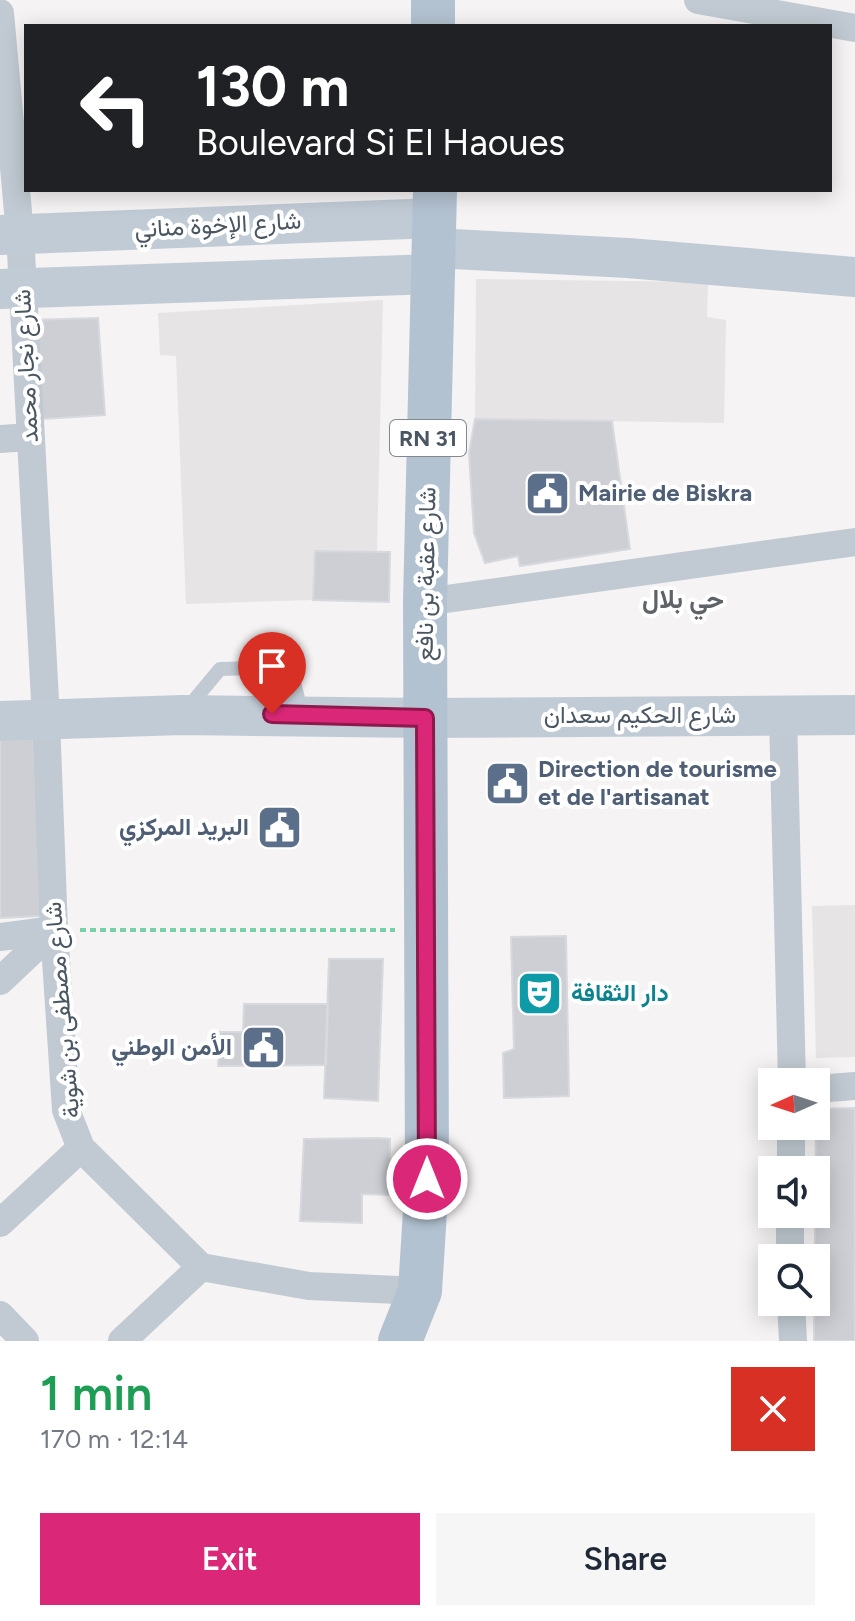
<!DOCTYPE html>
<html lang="en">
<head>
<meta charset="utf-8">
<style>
  :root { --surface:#fff; --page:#f6f6f7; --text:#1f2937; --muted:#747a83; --accent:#db2777 }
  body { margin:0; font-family:Figtree,Vazirmatn,sans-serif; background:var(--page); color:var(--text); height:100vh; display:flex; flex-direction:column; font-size:30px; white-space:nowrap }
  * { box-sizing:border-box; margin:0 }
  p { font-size:26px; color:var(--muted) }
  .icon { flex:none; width:44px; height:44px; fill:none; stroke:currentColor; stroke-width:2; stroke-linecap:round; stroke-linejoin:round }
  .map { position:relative; height:1341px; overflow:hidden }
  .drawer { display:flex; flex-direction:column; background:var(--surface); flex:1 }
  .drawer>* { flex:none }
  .banner { position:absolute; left:24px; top:24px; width:808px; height:168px; border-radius:0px; box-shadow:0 4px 20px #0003; background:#202124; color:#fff; overflow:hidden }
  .needle { width:52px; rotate:267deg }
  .buttons { position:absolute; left:758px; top:1068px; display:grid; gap:16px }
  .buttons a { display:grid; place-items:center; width:72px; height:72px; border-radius:0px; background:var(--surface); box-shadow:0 4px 20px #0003; font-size:40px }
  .pin { position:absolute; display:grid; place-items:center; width:68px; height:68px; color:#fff; margin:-82px -34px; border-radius:50% 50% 50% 0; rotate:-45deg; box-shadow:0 0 8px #0007 }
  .pin .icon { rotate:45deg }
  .me { position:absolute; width:88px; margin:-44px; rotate:0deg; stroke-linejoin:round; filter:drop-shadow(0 0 6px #0008) }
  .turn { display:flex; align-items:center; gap:28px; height:168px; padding:0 40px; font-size:36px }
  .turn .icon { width:104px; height:104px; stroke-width:2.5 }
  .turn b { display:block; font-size:56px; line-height:68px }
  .round { display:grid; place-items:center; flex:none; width:84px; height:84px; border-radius:0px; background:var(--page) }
  .overview { display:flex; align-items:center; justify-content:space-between; height:136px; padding:0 40px }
  h1 { font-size:48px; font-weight:600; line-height:60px; color:#1e9e55 }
  .primary-button { display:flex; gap:16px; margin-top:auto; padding:16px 40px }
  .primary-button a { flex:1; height:92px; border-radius:0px; background:var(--accent); color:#fff; font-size:32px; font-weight:600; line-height:92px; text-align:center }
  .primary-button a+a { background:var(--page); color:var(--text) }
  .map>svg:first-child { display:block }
  .education { fill:#e6e4e5 }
  .building { fill:#cdcfd5; stroke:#d7d9de; stroke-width:2 }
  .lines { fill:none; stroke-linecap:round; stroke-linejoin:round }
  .path { stroke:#7ad0a6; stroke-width:4; stroke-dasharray:6 4; stroke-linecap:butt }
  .lane { stroke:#c1cad2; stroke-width:14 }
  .street { stroke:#c1cad2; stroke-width:28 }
  .secondary { stroke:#c1cbd6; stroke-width:40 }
  .primary { stroke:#b3c2d1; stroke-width:44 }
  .route-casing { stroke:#8e194d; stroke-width:20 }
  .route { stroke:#db2777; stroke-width:14 }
  .labels { text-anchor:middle; stroke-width:8; stroke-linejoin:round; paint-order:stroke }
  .shield { fill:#fff; stroke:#808990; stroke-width:2 }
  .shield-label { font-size:22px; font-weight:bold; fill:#4a5661 }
  .street-label { font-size:24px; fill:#4a5661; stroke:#fff }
  .service-label { font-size:24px; font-weight:bold; fill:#4e5e75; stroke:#fff; text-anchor:start }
  .culture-label { font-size:24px; font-weight:bold; fill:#0d838f; stroke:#fff; text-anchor:start }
  .neighbourhood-label { font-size:26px; font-weight:bold; fill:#5f6368; stroke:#fff }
</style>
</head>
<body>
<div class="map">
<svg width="855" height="1341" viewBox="0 0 855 1341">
  <rect width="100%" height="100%" fill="#f5f3f3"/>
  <path class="education" d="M476 279 708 282 707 317 726 320 724 423 475 419Z
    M383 300 377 551H315L313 600 186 604 176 356 160 355 158 313Z
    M855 905V1057L816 1058 812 906Z"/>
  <path class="building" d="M98 318 105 415 42 419 29 320Z
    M475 419 612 421 630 549 520 566 518 556 485 563 474 533 469 453Z
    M315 551 390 552 389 602 313 600Z
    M33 734 42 916 0 918V736Z
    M566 936 569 1096 504 1098 503 1053 514 1049 511 937Z
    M329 959H383L378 1101 324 1098Z
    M244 1004H328L326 1065 218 1066 220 1032H243Z
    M855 1108V1341H814L816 1109Z
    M378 1138 390 1139 389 1195 362 1194V1223L300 1221 304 1139Z"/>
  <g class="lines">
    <path class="path" d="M80 930H395"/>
    <path class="lane" d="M186 710 220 669 290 667 302 714"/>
    <path class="street" d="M698 0 855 28
      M0 13 20 234 46 719 54 930 66 1110 81 1148 201 1267 309 1286 420 1291
      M0 439 30 437
      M425 602 855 542
      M783 715 792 1082
      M0 937 54 930
      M0 981 54 930
      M816 1089 855 1086
      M791 1170V1126
      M0 1223 81 1148
      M790 1258V1214
      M791 1302 793 1341
      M0 1315 25 1341
      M122 1341 201 1267"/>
    <path class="secondary" d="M0 235 435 218
      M434 248 628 258 855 277
      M0 289 434 274
      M0 721 182 715 425 718 855 715"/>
    <path class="primary" d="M433 0V26
      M400 1341 420 1291 427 1179 425 602 435 190"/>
  </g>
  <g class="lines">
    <defs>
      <path id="route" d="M272 714 425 718 427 1179"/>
    </defs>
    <use href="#route" class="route-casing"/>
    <use href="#route" class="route"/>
  </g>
  <defs>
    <symbol id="civic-square" viewBox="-11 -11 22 22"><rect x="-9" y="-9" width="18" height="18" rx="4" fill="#5c6f8a" stroke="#fff"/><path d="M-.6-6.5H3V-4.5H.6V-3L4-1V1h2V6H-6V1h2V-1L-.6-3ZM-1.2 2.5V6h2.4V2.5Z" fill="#fff"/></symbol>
    <symbol id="theatre-square" viewBox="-11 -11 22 22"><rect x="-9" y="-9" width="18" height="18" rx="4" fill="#0f9aa8" stroke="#fff"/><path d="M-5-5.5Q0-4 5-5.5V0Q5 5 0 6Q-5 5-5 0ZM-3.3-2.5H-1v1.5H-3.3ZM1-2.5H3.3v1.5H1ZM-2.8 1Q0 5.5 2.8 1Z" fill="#fff"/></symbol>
  </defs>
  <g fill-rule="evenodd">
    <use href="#civic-square" x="522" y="468" width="51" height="51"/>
    <use href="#civic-square" x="482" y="758" width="51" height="51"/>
    <use href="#civic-square" x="254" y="802" width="51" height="51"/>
    <use href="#theatre-square" x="514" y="968" width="51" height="51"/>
    <use href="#civic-square" x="238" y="1022" width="51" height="51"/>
  </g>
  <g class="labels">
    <rect class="shield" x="390" y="420" width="76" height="36" rx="6"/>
    <g class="shield-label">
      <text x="428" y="446">RN 31</text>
    </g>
    <g class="street-label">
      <text transform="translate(218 225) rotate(-3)" y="8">شارع الإخوة مناني</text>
      <text transform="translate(26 366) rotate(-93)" y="8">شارع نجار محمد</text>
      <text transform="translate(426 574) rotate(-89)" y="8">شارع عقبة بن نافع</text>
      <text x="640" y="723">شارع الحكيم سعدان</text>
      <text transform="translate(62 1010) rotate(-95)" y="8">شارع مصطفى بن شوية</text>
    </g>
    <g class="service-label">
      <text x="578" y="501">Mairie de Biskra</text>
      <text x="538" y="777">Direction de tourisme<tspan x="538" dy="28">et de l'artisanat</tspan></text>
      <text x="249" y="835" text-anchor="end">البريد المركزي</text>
      <text x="232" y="1055" text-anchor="end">الأمن الوطني</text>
    </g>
    <g class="culture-label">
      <text x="571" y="1001">دار الثقافة</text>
    </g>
    <g class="neighbourhood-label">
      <text x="683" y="608">حي بلال</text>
    </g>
  </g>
</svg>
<div class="buttons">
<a><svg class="needle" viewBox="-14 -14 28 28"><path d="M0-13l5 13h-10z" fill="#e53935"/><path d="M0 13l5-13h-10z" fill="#747a83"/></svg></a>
<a><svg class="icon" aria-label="sound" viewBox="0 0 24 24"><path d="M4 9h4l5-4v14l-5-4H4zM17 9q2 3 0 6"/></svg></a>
<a><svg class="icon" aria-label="search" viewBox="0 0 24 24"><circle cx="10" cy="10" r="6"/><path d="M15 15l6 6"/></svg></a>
</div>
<div class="pin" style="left:272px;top:714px;background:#d93025"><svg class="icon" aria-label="arrive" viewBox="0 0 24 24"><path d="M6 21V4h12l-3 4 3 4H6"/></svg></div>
<svg class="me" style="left:427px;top:1179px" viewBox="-20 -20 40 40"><circle r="17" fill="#db2777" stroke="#fff" stroke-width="3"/><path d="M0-11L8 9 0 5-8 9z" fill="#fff"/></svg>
<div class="banner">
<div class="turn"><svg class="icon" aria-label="left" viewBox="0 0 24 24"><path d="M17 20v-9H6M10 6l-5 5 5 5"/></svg><div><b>130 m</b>Boulevard Si El Haoues</div></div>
</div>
</div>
<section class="drawer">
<div class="overview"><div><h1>1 min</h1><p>170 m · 12:14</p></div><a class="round" style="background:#d93025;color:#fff"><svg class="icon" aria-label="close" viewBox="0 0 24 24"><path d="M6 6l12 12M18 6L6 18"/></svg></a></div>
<div class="primary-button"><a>Exit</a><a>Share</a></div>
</section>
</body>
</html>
